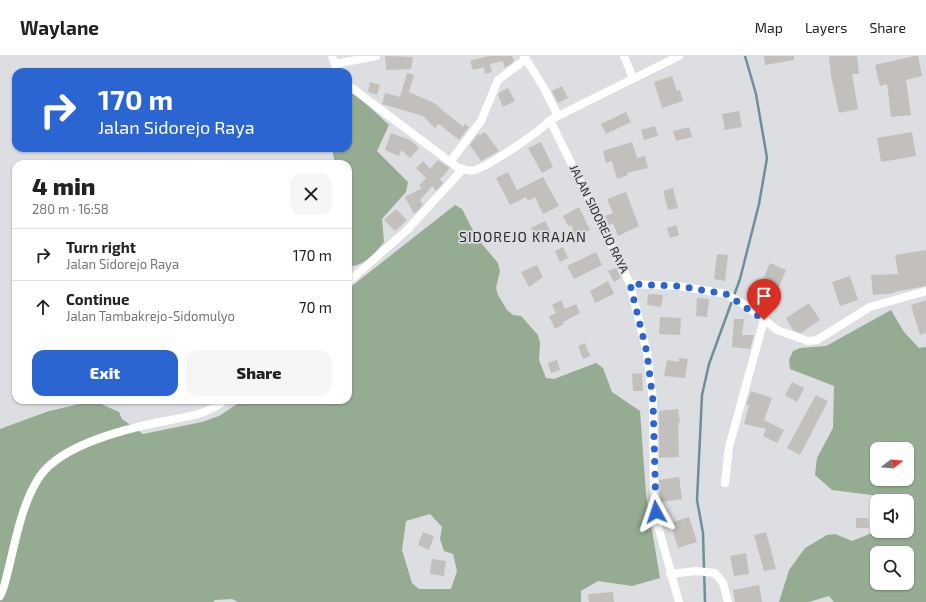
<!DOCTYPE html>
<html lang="en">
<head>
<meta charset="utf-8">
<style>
  :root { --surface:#fff; --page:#f6f6f6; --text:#222; --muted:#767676; --line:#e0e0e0; --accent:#2b65d2 }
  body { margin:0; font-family:"Exo 2",sans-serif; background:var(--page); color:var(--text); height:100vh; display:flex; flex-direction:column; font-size:15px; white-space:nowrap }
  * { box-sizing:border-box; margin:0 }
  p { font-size:13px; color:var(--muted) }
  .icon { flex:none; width:22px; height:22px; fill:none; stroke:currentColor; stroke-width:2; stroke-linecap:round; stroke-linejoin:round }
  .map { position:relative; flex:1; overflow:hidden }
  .panel { position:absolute; left:12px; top:104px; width:340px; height:244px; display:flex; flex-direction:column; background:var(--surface); border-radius:12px; box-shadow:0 1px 3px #0004 }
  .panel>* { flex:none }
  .hud { position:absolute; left:12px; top:12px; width:340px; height:84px; border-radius:12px; box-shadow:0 1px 3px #0004; background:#2b65d2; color:#fff; overflow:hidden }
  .needle { width:26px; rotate:74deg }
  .tools { position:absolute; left:870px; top:386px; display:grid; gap:8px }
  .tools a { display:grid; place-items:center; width:44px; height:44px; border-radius:8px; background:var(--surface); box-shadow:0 1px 3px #0004; font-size:20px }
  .pin { position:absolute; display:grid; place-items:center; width:34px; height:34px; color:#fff; margin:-41px -17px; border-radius:50% 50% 50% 0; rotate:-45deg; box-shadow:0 0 4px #0007 }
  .pin .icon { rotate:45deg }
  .me { position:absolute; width:44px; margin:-22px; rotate:355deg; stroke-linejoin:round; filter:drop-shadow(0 0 3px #0008) }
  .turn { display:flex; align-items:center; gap:14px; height:84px; padding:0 20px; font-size:18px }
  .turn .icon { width:52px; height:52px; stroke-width:2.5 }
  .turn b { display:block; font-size:28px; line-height:34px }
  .round { display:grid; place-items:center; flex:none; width:42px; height:42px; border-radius:12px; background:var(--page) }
  .headline { display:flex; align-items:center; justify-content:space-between; height:68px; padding:0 20px }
  h1 { font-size:24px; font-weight:800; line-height:30px }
  .primary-button { display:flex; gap:8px; margin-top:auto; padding:8px 20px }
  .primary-button a { flex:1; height:46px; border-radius:12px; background:var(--accent); color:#fff; font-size:16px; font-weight:800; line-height:46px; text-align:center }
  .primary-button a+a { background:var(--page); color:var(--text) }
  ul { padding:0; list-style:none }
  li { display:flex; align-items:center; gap:12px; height:52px; padding:0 20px; border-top:1px solid var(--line) }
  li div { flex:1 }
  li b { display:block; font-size:15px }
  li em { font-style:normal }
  header { display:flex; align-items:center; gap:24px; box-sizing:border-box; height:56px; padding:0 20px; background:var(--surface); border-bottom:1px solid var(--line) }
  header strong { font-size:19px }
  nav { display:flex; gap:22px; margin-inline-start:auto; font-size:14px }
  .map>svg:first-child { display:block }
  .forest { fill:#95ac92; fill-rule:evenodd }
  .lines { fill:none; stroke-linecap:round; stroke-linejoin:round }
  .stream { stroke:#6c8f9d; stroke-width:2.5 }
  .building { fill:#c2bfbc }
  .street { stroke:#fff; stroke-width:8 }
  .route { stroke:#2b65d2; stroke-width:7; stroke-dasharray:0 12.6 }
  .labels { text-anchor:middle; stroke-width:3.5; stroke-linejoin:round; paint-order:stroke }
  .street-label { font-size:12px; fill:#2a2a2b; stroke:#dddee2 }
  .quarter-label { font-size:14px; letter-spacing:1px; fill:#2a2a2b; stroke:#dddee2 }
</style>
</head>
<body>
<header>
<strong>Waylane</strong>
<nav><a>Map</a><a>Layers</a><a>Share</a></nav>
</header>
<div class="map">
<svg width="926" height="546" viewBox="0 0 926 546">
  <rect width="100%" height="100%" fill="#dddee2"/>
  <path class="forest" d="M348 31 389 69 377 95 408 126 406 136 382 163 384 186C374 198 364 211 348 210V108H335L332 92H348Z
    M455 149 462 153 477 182 498 207 500 215 496 232 498 239 507 254 513 259 521 260 538 279 540 287 539 304 546 322 554 323 596 307 603 312 612 336 640 355 646 438 660 522 632 530 598 525 581 535V546H238L232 543 215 544 213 546H0V373L49 355 80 348 97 346 119 356 122 363 143 378 202 366 219 360 243 344H348V233ZM430 458 442 471 440 483 444 495 453 498 457 515 451 533H419L412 527 402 494 406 465Z
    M891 254 904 276 919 292 926 291V546H834L829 540 809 546H779L789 514 805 492 827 479 835 478 852 485 877 475H907V445H879V440L832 434 815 419 817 402 833 372 834 330 790 313 789 304 793 295 800 292 826 290ZM877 393H907V423H877ZM877 497H907V527H877Z"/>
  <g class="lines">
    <path class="stream" d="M705 546 703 477 697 444 702 339 709 308 740 223 759 148 767 102 756 38 745 0"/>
  </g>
  <path class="building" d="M385 0 413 1 411 13 386 14Z
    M488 0H512L514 5 505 12 503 5 490 8 492 16 485 18 484 11 473 14 470 5Z
    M764 0H794V4L765 9Z
    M829 0H857L859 18H852L858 53 839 57 831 20Z
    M914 0H918L922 20 906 24 911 59 891 61 887 28 880 30 875 9Z
    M407 17 414 19 409 36 434 47 463 71 465 68 469 71 459 84 439 68 435 72 423 60 382 48 385 37 400 41Z
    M672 20 677 35 680 34 683 45 662 52 654 26Z
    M370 26 380 29 377 39 368 36Z
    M562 30 568 42 558 47 552 35Z
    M508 32 515 45 503 51 498 39 499 37Z
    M739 55 742 71 725 74 722 58Z
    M626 56 631 66 606 78 601 68Z
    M655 70 658 80 644 84 641 74Z
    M689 71 692 81 676 85 673 75Z
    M485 76 499 95 481 105 470 89 478 78 480 79Z
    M912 76 916 100 881 106 877 82Z
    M391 77 410 84 419 92 410 102 401 94 399 100 385 94Z
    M541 86 553 111 542 117 528 92Z
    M632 86 637 102 645 100 648 112 627 117 628 119 617 123 612 105 606 107 603 95Z
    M438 104 450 112 440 123 443 127 436 135 432 130 420 144 423 149 414 158 405 141 422 132 419 130 426 122 416 112 423 105 430 113Z
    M508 116 517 134 543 121 559 150 543 158 535 141 528 145 526 141 510 149 496 122Z
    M673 132 678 152 668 154 663 135Z
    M626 136 639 170 618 180 613 167 609 169 605 160 613 157 607 143Z
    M579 151 590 174 576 181 571 169 568 170 563 160Z
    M396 153 407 164 395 175 384 164Z
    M545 165 551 177 537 184 531 172Z
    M676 169 679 179 670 182 667 172Z
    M563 191 568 202 560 206 555 195Z
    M926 194V230L894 236V237L873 239 871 219 898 218 895 199Z
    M596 196 602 209 574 223 567 210Z
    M717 198 728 199 725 225 714 223Z
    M770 207 786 214 771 249 755 242Z
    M537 209 543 221 529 231 521 216Z
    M616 212 621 222 614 226 608 215Z
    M850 220 858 244 840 250 832 226Z
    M608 225 614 238 595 247 590 235Z
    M648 238 663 239 661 251 647 249Z
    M697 242 709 243 707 261 696 260Z
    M561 244 565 253 576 248 580 257 563 266 564 268 555 273 549 260 556 257 552 249Z
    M926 244V277L920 279 911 249Z
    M809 247 820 264 801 277 793 274 786 262Z
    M660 261 681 262 680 279 659 278Z
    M734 263H744L742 279H754L750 293 732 291Z
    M585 287 590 300 583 303 578 290Z
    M679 302 688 303 685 322 664 320 667 304 679 306Z
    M557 304 560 314 551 317 548 307Z
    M642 317 643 335H633L632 318Z
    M792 326 804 332 797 346 785 339Z
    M751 335 772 342 764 364 784 374 777 387 763 380 766 373 744 368 749 349H746Z
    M816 339 828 345 800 399 787 392Z
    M678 353 680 367H678L679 401 659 402V355Z
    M679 421 682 443 661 446 659 424Z
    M689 461 697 486 678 492 670 467Z
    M856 462H868L869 472H856Z
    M423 476 434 480 429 494 418 489Z
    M766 476 776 513 764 515 754 479Z
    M746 497 749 518 734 520 730 500Z
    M432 503 446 505 444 520 430 518Z
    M759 529 762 546H735L733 534Z
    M613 536 614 546H589L588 538Z"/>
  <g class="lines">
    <path class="street" d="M332 0 338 16
      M524 0 544 32 558 60
      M624 0 633 22
      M335 8 376 0
      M348 29 457 111C463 113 469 116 475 114 492 108 538 77 550 64L630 228 678 230 726 238 748 251 777 274 808 285 817 284 870 251 926 235
      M550 64 679 0
      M450 106 481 65 498 24 526 3
      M348 226 406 175 463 113
      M630 228 647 297 653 345 654 441 658 470 679 546
      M725 427 729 391 764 264
      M670 518 696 515 715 517 723 527 728 546
      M0 540C5 531 6 521 9 511 16 481 23 445 40 420 62 389 125 373 160 366 184 361 206 360 225 344"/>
  </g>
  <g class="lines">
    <path class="route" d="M656 456 653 345 647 297 630 228 678 230 726 238 764 264"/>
  </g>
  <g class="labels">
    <g class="street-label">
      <text transform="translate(599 163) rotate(64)" y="4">JALAN SIDOREJO RAYA</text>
    </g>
    <g class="quarter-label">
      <text x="523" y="186">SIDOREJO KRAJAN</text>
    </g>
  </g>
</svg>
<div class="tools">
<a><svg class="needle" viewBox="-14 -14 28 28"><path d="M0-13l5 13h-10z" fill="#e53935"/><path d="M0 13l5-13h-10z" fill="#767676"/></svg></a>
<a><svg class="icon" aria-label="sound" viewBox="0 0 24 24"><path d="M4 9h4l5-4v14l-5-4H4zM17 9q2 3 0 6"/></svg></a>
<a><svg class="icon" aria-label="search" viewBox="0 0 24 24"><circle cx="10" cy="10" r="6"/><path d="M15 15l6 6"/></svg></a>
</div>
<div class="pin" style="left:764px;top:264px;background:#d93025"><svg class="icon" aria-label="arrive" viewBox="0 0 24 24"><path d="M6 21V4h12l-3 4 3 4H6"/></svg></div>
<svg class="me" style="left:656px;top:456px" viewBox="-20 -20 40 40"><path d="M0-17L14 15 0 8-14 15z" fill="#2b65d2" stroke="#fff" stroke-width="4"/></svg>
<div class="hud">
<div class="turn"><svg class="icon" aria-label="right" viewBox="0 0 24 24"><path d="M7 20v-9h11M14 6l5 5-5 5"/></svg><div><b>170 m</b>Jalan Sidorejo Raya</div></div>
</div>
<section class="panel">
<div class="headline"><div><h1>4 min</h1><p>280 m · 16:58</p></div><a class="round"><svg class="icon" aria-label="close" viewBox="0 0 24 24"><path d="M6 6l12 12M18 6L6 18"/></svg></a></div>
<ul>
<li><svg class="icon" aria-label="right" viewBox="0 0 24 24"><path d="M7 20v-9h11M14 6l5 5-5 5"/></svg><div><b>Turn right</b><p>Jalan Sidorejo Raya</p></div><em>170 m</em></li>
<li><svg class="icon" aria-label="ahead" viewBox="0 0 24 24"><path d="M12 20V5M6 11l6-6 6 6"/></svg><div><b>Continue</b><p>Jalan Tambakrejo-Sidomulyo</p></div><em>70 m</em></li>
</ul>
<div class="primary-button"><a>Exit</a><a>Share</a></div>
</section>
</div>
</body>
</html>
